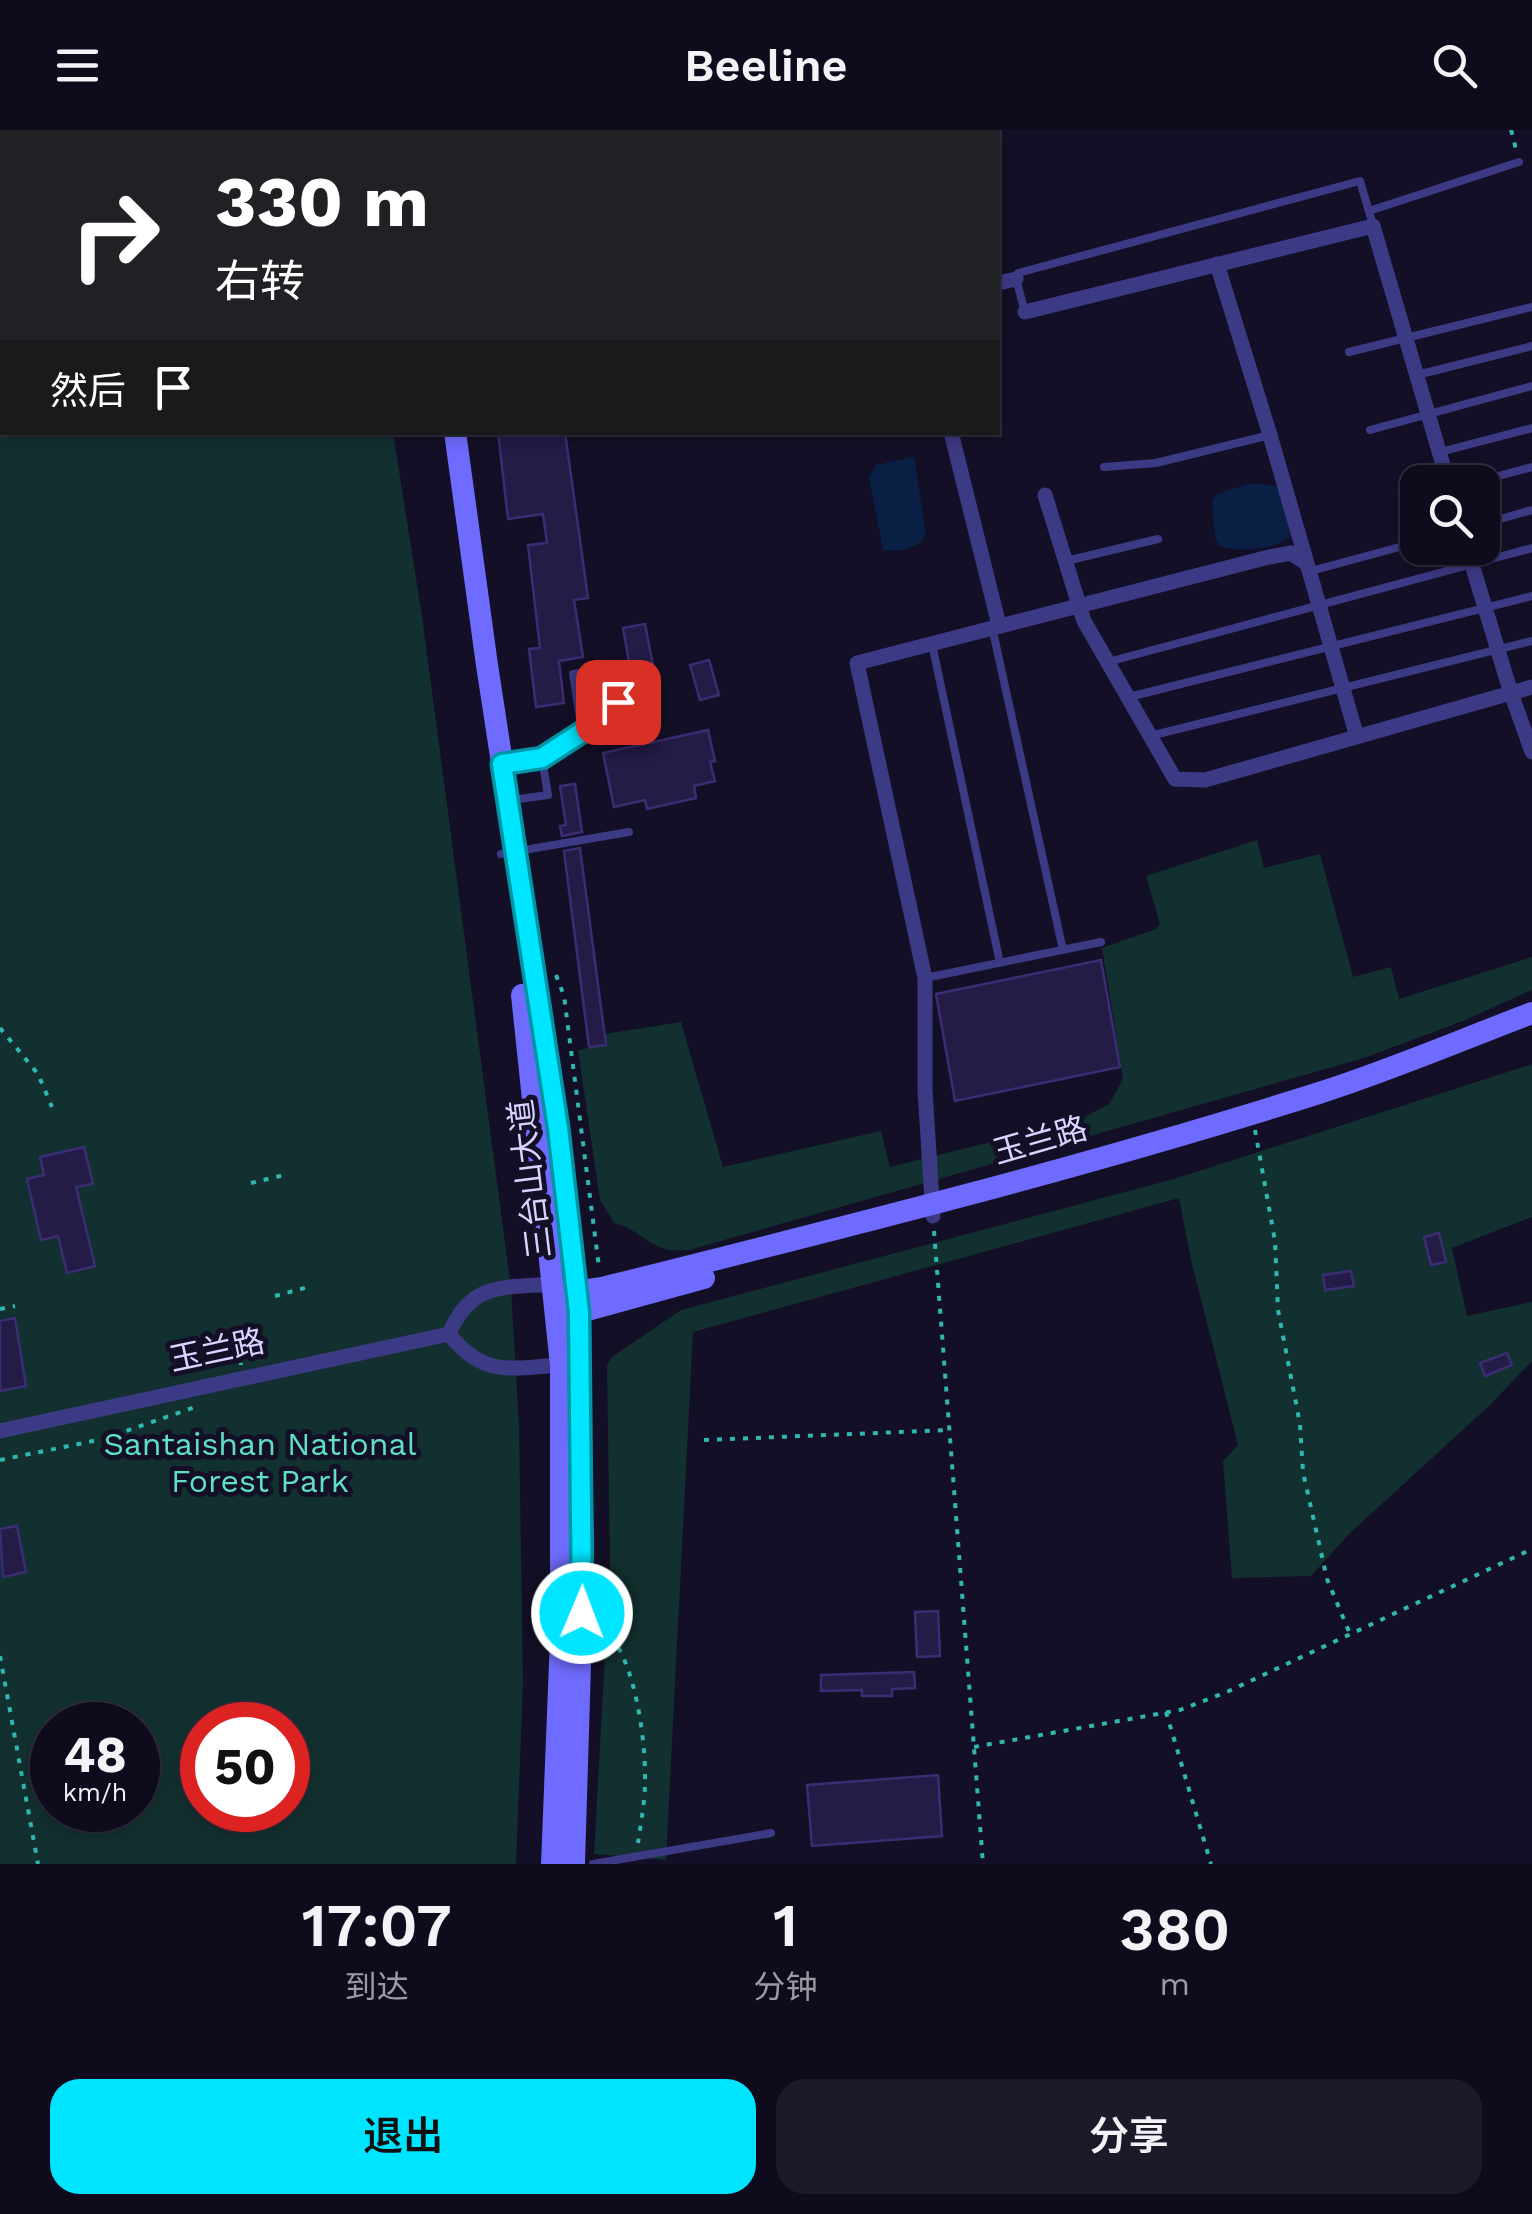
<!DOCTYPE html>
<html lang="zh">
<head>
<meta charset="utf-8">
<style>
  :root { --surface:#0e0b1c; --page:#1c1929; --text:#f1f3f6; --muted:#9b9ba3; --line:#2e2b3b; --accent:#00e5ff }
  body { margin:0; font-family:"Work Sans","Noto Sans SC",sans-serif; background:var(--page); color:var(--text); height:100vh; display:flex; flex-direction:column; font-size:38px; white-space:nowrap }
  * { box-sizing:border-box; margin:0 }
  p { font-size:32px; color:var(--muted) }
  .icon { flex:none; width:55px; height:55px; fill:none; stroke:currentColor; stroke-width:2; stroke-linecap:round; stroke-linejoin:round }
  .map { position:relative; height:1734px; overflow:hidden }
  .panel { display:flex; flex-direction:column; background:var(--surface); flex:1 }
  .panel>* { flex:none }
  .guide { position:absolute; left:0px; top:0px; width:1000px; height:305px; box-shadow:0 5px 15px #0003,0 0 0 2px var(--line); background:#202124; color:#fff; overflow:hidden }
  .buttons { position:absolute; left:1400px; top:335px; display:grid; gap:20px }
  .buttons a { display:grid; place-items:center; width:100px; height:100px; border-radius:20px; background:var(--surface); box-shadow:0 5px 15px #0003,0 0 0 2px var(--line); font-size:50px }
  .speed { position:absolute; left:30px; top:1572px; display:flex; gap:20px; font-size:50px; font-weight:700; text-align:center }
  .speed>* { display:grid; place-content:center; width:130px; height:130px; border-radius:50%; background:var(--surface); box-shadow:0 5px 15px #0003,0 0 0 2px var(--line); line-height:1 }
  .speed small { font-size:25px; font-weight:400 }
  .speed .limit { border:15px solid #d22; background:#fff; color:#111 }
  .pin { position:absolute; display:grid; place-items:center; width:85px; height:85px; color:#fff; margin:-42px; border-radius:20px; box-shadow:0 5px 15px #0006 }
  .me { position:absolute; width:110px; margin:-55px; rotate:1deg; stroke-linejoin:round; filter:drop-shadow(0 0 8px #0008) }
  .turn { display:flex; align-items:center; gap:35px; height:210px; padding:0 50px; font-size:45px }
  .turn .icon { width:130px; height:130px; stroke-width:2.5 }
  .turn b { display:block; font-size:70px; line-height:85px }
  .then { display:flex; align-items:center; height:95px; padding:0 50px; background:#0003; gap:20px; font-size:38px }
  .eta { display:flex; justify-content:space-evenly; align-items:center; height:170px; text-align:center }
  .eta b { font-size:60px; font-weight:600; line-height:70px }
  .button { display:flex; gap:20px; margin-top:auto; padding:20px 50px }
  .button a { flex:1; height:115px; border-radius:30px; background:var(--accent); color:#111; font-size:40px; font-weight:600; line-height:115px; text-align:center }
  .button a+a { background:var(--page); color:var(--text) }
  header { display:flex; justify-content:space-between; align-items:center; height:130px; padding:0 50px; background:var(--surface); font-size:45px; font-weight:600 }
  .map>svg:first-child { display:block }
  .green { fill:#12302f; fill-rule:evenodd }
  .water { fill:#0a1f44 }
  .building { fill:#241b47; stroke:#3b2d73; stroke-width:2.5 }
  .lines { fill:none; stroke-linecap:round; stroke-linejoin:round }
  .path { stroke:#2fb8b0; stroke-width:4; stroke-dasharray:5 8; stroke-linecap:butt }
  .lane { stroke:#3d3a85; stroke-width:8 }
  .street { stroke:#3d3a85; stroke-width:15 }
  .secondary { stroke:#6f6bff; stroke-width:22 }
  .route-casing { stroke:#0095a6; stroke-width:25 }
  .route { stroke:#00e5ff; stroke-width:18 }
  .labels { text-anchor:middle; stroke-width:10; stroke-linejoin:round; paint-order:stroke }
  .street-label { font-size:32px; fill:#d9d4ff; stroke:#130f26 }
  .park-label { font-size:32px; fill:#5fe0c0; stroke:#130f26 }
</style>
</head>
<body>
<header><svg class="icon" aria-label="menu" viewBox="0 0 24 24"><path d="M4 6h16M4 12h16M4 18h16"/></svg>Beeline<svg class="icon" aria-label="search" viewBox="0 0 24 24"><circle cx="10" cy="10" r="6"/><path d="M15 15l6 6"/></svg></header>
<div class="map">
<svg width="1532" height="1734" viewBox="0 0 1532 1734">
  <rect width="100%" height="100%" fill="#130f26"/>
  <path class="green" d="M0 0H343L344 2H2V302L393 303 422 486 511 1158 519 1295 523 1554 516 1734H0ZM52 1595H138V1680H52ZM202 1595H288V1680H202Z
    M1257 710 1264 738 1320 724 1353 847 1391 837 1399 869 1532 827V860L1463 891 1361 929 689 1120C649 1124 647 1102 614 1093L600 1070 578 920 605 915 604 904 681 892 723 1037 881 1001 890 1037 1079 990 1109 974 1123 949 1102 818 1156 799 1160 794 1146 746Z
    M1532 934V1087L1452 1118 1467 1186 1532 1172V1231L1490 1275 1349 1404 1311 1446 1232 1448 1223 1331 1238 1315 1191 1130 1179 1068 693 1202 666 1730 594 1724 610 1434 607 1236 612 1227 681 1180 1174 1049Z"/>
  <path class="water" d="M914 327 926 404C918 420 900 422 883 420L869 347 876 335Z
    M1250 353 1278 356 1290 399 1289 408C1270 420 1241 422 1219 416L1215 407 1212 370 1217 364Z"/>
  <path class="building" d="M498 302H565L588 468 574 470 583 527 559 531 564 573 536 577 529 519 540 518 528 415 547 413 543 384 508 389Z
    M645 494 659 567 636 571 623 498Z
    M709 530 719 565 700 570 690 535Z
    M708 600 715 631 710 632 715 651 694 656 696 668 647 679 645 670 614 677 603 623Z
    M575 654 582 702 562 706 560 696 566 695 560 656Z
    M580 718 606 915 589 917 564 721Z
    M1101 830 1120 937 955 971 936 864Z
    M84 1017 93 1054 76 1057 95 1136 67 1143 58 1106 41 1110 27 1049 44 1045 40 1027Z
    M1439 1103 1446 1132 1431 1135 1424 1107Z
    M1351 1141 1354 1156 1325 1160 1323 1145Z
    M15 1188 26 1256 0 1261V1191Z
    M1507 1223 1512 1235 1485 1246 1480 1233Z
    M17 1396 26 1442 3 1447 0 1399Z
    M938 1481 940 1526 917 1527 915 1482Z
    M914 1542 915 1558 892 1559V1566H862V1560L821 1561V1545Z
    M938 1645 942 1706 812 1716 807 1655Z"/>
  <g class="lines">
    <path class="path" d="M421 0V2
      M465 0 466 2
      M1511 0 1517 23
      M0 244H2
      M0 302H2
      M556 845 564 866 599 1137
      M0 898 38 944 52 977
      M1255 1000 1275 1111 1278 1180 1300 1294 1303 1342 1327 1449 1350 1504
      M251 1053 284 1045
      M934 1101 983 1734
      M275 1166 312 1156
      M0 1179 15 1176
      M239 1220 241 1235
      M704 1310 950 1300
      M0 1330 103 1309 198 1276
      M602 1498C635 1521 646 1613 645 1651 645 1671 641 1692 638 1713
      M0 1526 38 1734
      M1166 1582 1211 1734
      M974 1617 1180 1580 1229 1561 1532 1419"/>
    <path class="lane" d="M1369 81 1519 32
      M1025 182 1016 149 1018 143 1360 51 1373 95
      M1349 222 1532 177
      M1417 245 1532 216
      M1370 300 1532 256
      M1440 322 1532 298
      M1104 337 1156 333 1270 305
      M1476 352 1532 337
      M1482 394 1532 380
      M1066 431 1158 409
      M1311 441 1418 412
      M992 497 1063 820
      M932 514 1000 833
      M1108 532 1532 418
      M1129 567 1532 466
      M1150 606 1532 511
      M542 628 616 580 618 571 611 537 573 544 582 602
      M505 634 542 628 548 665 512 670
      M501 724 629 702
      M925 848 1101 812
      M593 1734 771 1703"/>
    <path class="street" d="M1217 134 1270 305 1357 607
      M998 153 1016 149
      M1025 182 1373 96 1448 352
      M951 302 999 495
      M1045 365 1084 491 1175 649 1205 650 1532 557
      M1467 418 1510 560 1532 622
      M933 1086 925 960V848L857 533 1269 427 1291 423 1307 434
      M554 1154C504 1158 471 1151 449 1204 484 1248 511 1238 561 1235
      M0 1301 449 1204"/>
    <path class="secondary" d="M397 0V2
      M455 302 487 535 558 998 579 1182 583 1433 574 1734
      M522 865 561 1235V1509L552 1734
      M562 1164 602 1158C842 1098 1083 1038 1319 963 1391 940 1461 910 1532 883
      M566 1186 704 1148"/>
  </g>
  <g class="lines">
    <defs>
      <path id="route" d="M582 1483 579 1182 558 998 502 634 542 628 616 580 618 572"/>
    </defs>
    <use href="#route" class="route-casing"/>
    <use href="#route" class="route"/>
  </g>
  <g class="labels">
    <g class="street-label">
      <text transform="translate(1040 1010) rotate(-16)" y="11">玉兰路</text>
      <text transform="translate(530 1049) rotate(-97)" y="11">三台山大道</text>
      <text transform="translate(217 1220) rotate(-12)" y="11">玉兰路</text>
    </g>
    <g class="park-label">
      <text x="260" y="1325">Santaishan National<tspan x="260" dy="37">Forest Park</tspan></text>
    </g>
  </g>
</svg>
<div class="buttons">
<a><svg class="icon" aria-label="search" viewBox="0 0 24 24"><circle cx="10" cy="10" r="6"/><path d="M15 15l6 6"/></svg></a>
</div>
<div class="speed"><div>48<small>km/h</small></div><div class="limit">50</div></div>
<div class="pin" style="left:618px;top:572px;background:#d93025"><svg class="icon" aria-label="arrive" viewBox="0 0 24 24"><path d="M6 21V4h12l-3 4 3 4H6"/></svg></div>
<svg class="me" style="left:582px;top:1483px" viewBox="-20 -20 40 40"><circle r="17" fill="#00e5ff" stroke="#fff" stroke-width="3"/><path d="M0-11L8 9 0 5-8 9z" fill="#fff"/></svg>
<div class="guide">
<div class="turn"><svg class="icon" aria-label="right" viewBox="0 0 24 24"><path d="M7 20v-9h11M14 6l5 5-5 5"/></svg><div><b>330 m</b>右转</div></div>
<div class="then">然后<svg class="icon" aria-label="arrive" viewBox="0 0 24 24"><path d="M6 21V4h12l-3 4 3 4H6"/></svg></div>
</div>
</div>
<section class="panel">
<div class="eta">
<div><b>17:07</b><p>到达</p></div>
<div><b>1</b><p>分钟</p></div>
<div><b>380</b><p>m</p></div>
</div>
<div class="button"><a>退出</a><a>分享</a></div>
</section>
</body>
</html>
